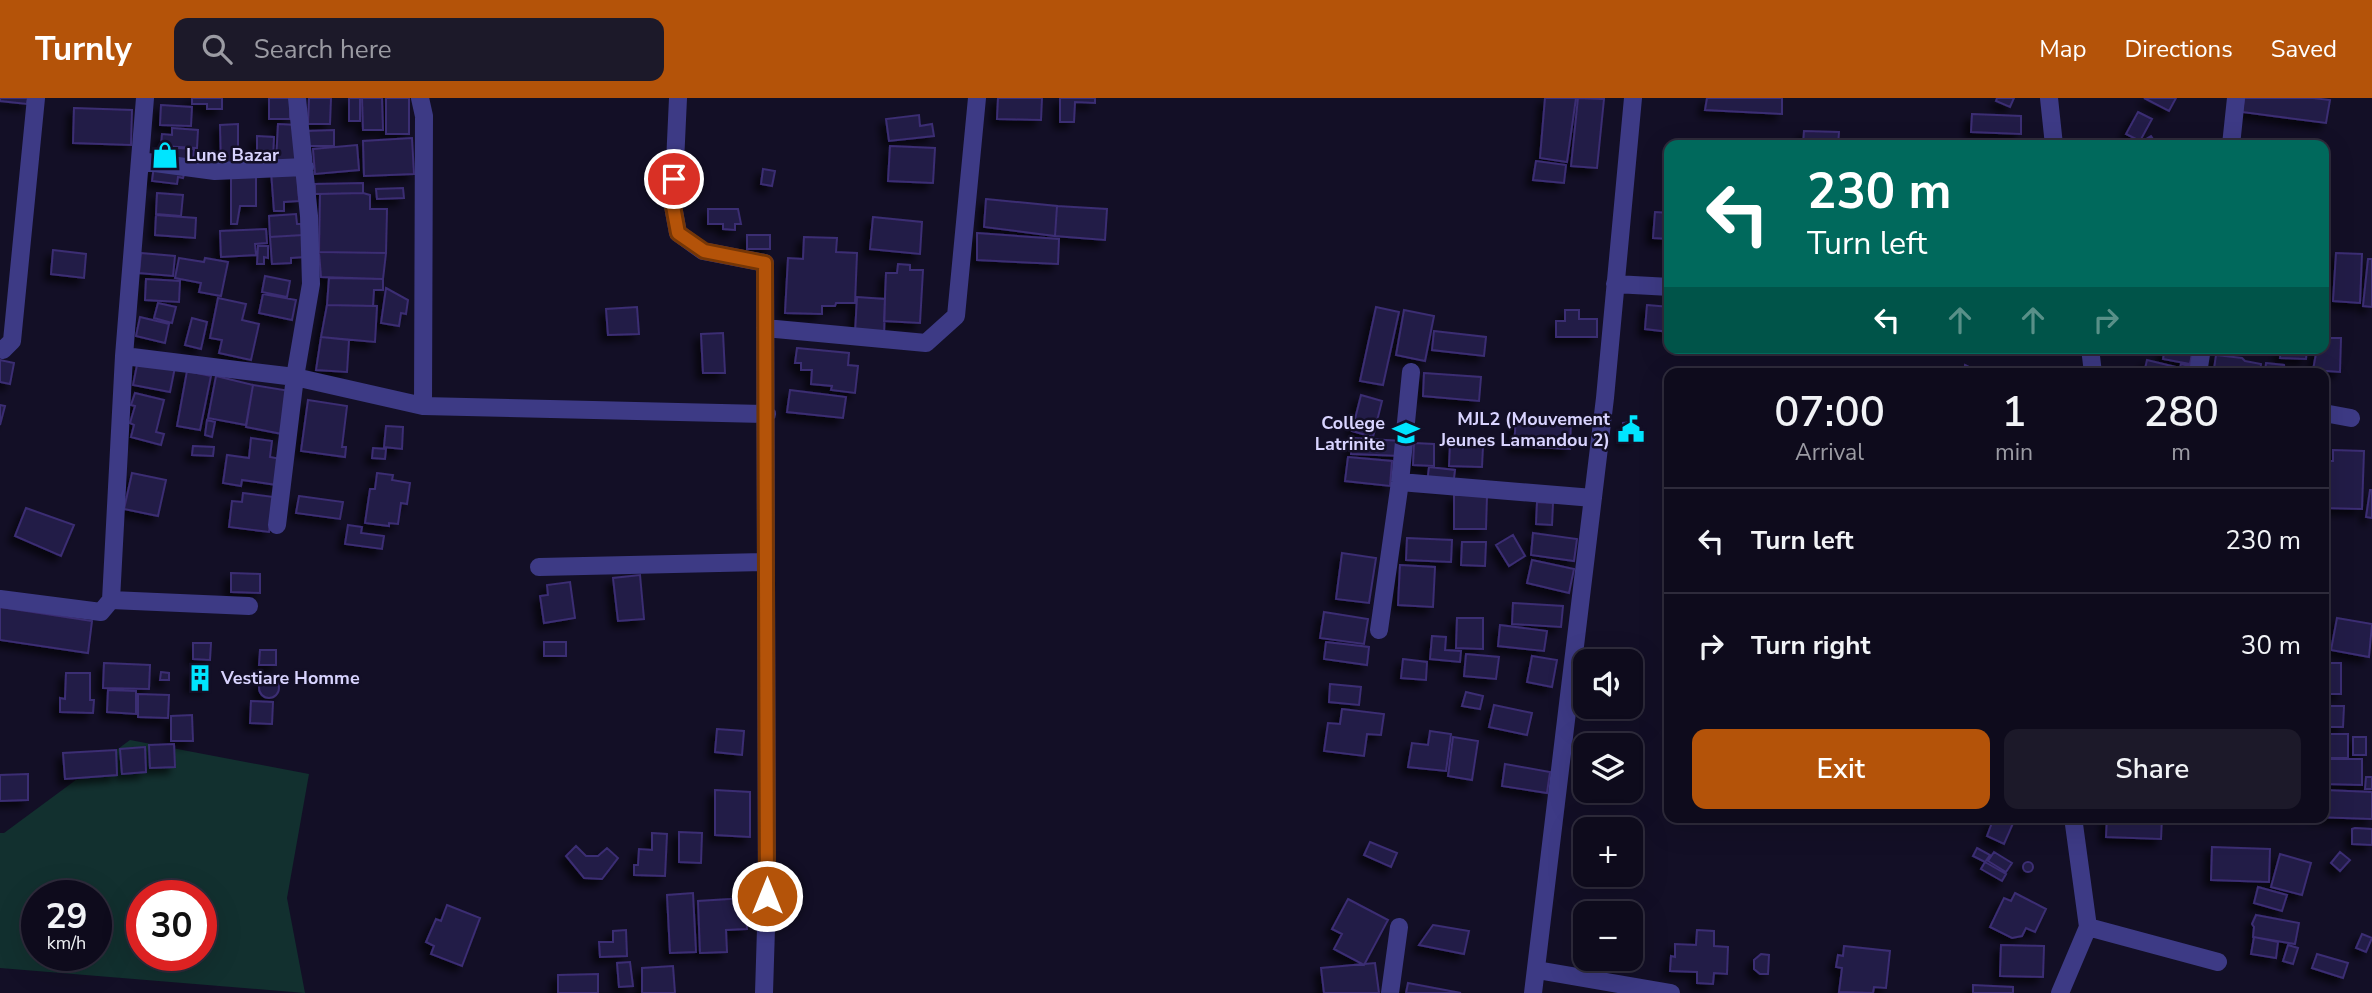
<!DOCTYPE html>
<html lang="en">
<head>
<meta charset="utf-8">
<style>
  :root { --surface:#0e0b1c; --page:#1c1929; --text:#f1f3f6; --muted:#9b9ba3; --line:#2e2b3b; --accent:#b45309 }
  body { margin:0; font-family:"Nunito Sans",sans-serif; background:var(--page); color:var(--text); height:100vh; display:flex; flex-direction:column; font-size:26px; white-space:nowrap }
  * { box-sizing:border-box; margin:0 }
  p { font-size:23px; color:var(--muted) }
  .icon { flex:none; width:38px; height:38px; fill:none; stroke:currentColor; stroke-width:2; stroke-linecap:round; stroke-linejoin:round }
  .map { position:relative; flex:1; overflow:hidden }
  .sheet { position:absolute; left:1664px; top:270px; width:665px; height:455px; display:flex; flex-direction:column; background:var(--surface); border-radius:14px; box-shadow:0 7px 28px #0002,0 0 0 2px var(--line) }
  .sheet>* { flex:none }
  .top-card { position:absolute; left:1664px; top:42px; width:665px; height:214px; border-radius:14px; box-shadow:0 7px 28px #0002,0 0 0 2px var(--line); background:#00695c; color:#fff; overflow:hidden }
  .tools { position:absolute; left:1573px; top:551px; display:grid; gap:14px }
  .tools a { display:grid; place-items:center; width:70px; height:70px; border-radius:14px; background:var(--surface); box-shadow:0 7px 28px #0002,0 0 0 2px var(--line); font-size:35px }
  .speed { position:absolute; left:21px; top:782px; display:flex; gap:14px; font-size:35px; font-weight:700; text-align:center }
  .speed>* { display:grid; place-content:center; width:91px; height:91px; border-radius:50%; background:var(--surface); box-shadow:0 7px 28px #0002,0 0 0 2px var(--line); line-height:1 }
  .speed small { font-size:18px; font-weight:400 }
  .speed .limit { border:10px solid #d22; background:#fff; color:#111 }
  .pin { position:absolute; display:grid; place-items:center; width:60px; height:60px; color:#fff; margin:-30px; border:4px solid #fff; border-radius:50%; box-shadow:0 2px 7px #0007 }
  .me { position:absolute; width:77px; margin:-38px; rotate:0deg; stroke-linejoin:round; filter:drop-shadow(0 0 5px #0008) }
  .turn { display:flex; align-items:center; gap:24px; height:147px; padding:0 28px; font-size:32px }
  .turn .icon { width:91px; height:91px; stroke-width:2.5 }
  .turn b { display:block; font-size:49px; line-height:60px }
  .lanes { display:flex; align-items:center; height:66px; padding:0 28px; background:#0003; justify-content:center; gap:35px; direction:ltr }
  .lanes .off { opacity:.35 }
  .eta { display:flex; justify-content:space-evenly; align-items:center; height:119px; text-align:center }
  .eta b { font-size:42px; font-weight:600; line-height:49px }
  .cta { display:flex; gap:14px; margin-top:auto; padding:14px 28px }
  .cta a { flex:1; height:80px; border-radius:14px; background:var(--accent); color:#fff; font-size:28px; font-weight:600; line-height:80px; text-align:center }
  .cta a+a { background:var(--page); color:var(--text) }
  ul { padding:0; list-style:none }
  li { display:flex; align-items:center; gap:21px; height:105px; padding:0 28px; border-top:2px solid var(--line) }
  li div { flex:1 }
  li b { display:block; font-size:26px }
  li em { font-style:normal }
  header { display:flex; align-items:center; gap:42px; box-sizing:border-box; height:98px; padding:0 35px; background:var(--accent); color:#fff }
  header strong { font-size:33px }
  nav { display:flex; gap:38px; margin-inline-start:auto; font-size:24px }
  .search { width:490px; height:63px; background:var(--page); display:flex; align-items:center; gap:18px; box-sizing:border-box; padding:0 24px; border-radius:14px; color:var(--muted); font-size:26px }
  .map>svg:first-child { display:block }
  .green { fill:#12302f; fill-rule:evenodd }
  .building { fill:#241b47; stroke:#3b2d73; stroke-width:2; filter:url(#shadow) }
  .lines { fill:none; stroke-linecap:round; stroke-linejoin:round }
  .street { stroke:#3d3a85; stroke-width:18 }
  .route-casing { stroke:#753606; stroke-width:18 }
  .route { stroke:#b45309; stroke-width:12 }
  .labels { text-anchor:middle; stroke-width:5; stroke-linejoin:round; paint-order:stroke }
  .poi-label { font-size:18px; font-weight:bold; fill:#d9d4ff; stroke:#130f26; text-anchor:start }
</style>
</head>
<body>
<header>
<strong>Turnly</strong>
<div class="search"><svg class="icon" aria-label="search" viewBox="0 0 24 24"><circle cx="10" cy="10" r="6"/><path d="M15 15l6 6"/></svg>Search here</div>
<nav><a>Map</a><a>Directions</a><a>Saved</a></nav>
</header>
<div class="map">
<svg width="2372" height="895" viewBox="0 0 2372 895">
  <defs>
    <filter id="shadow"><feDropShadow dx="-6" dy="6" stdDeviation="3.5" flood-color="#0009"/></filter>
  </defs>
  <rect width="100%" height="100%" fill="#130f26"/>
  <path class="green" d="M130 642 309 676 287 800 305 895 0 870V735H4ZM37 798H96V858H37ZM142 798H201V858H142Z"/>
  <path class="building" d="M0 0H28L27 6 0 3Z
    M192 0H222V11H207V6H192Z
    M269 0H290V21H269Z
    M309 0H331L330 26H308Z
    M349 0H360V23H349Z
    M362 0H382L383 32H363Z
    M386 0H409V36H386Z
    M998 0H1042L1041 22 997 21Z
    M1060 0H1095V5L1075 4 1074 24H1060Z
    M1545 0H1576L1567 64 1540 60Z
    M1578 0 1604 1 1597 70 1571 68Z
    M1707 0H1782V16L1705 12Z
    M1997 0H2014L2010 9 1996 3Z
    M2144 0H2176L2169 13Z
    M2244 0H2313L2330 2 2326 25 2242 14Z
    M161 7 192 9 191 28 160 27Z
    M74 10 132 12 131 47 73 45Z
    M2138 14 2152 21 2140 43 2126 36Z
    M1972 16 2021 18V36L1971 34Z
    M919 17 920 28 932 26 934 38 889 43 886 21Z
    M238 26V66H221L220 27Z
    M278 26 298 27 297 64H276Z
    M172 30 198 32 197 50 161 48 162 36 172 37Z
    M334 32V48H307L306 33Z
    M1804 33 1839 34 1838 47H1803Z
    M257 38 274 39 273 60H257Z
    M2151 38 2157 47H2136Z
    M412 40 414 76 364 78 363 43Z
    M357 47 359 72 315 76 313 51Z
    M890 48 935 50 933 85 888 83Z
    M161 49 194 51 193 64 160 62Z
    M1536 63 1566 67 1564 85 1533 82Z
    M154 68 185 73 183 80 178 79 177 86 152 83Z
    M297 71 299 103 284 104V113H274L271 73Z
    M763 71 775 73 772 88 761 86Z
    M231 74H256V108H240L237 126H231Z
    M363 85V95L315 96V86Z
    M403 90 404 100 377 101 376 91Z
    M157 95 183 97 181 118 156 116Z
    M363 95 370 97V111H387L386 155 319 154 320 96Z
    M986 101 1057 108 1055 138 984 129Z
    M1057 108 1107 111 1105 142 1055 138Z
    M708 111H738L741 126H735V132L723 131V126H708Z
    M1655 114 1670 115V141L1653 140Z
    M296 116 297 126H301L303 137 270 139 269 118Z
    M156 117 196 120 195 140 155 137Z
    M873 119 922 124 920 156 870 151Z
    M266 131 267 145 255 146 256 157 221 159 220 133Z
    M977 135 1059 141 1058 166 977 162Z
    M303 137 305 159 291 160V165L272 166 270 139Z
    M747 137H770V151H747Z
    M804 139 837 140 836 154 857 155 855 205H836L835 208H822V216L785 215 788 160 803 161Z
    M258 148H268V160L264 159V166H257Z
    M53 152 86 156 84 180 51 176Z
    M319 154 386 155 383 181 321 179Z
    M141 155 175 158 173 178 139 175Z
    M2336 155 2362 156 2360 205 2333 203Z
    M179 160 204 164 205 160 228 164 221 198 199 194 201 185 175 180Z
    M2368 161H2372V209L2363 208Z
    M898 166 910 167V172H923L920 225 884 223 886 175H897Z
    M265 178 290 183 287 199 262 194Z
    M329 180 383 181V192H374L373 208 327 207Z
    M146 181 180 183 179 204 145 202Z
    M386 190 408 202 406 216 401 215 399 228 381 225Z
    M263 196 296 202 292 222 259 215Z
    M857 199 885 201 884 238 855 235Z
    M218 200 246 206 242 222 259 226 251 262 219 255 222 242 210 240Z
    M158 205 176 209 172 225 154 220Z
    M327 207 377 208 375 244 321 239Z
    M1647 207 1670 209V234L1645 231Z
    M637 209 639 236 608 237 606 211Z
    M1376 209 1399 214 1383 287 1360 283Z
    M1404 212 1434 218 1425 263 1396 257Z
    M1565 212H1579V221H1597V239H1556V223H1565Z
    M140 219 169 226 165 245 136 238Z
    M192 220 207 224 201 251 185 247Z
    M1434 233 1486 239 1484 258 1432 252Z
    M723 235 725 275H703L701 236Z
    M321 239 349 242 347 274 316 272Z
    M2324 240H2341L2340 274 2313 272 2317 250H2324Z
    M797 250 849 255 848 267 858 268 855 295 831 292 832 288 811 286 812 272H801V265H795Z
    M2165 250H2193L2190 266 2163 261Z
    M2281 250H2307L2306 261 2280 260Z
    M2216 257 2242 260 2245 263 2261 266 2260 275H2216L2214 271Z
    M0 262 14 265 10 286 0 284Z
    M138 262 175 269 170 294 133 287Z
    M2147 262 2180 270 2181 266 2193 269 2191 275H2144Z
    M2266 265 2284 267 2285 275H2265Z
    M1965 267 1981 275H1964Z
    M187 273 211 278 200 332 177 328Z
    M1424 275 1481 279 1479 303 1423 298Z
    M216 278 253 287 246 327 208 320Z
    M253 287 290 293 282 336 246 329Z
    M790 292 846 299 843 320 787 314Z
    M135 295 164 302 156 334 164 336 161 347 131 339 134 327 130 325 135 308 131 307Z
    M1361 297 1382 303 1373 339 1352 333Z
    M308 302 347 308 342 349H346L345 359 301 353Z
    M0 307 5 308 0 327Z
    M1516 320 1571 323 1570 351 1514 348Z
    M207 322 215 324 212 339 205 337Z
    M1634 324 1635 341 1623 342V325Z
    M386 328 403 329 402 351 384 349Z
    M251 340 272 343 270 359 281 361 277 387 242 382 241 388 223 385 227 357 249 360Z
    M1352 340 1402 343 1401 358 1351 356Z
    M1414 345 1434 346V368L1413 367Z
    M1450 346 1483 348 1482 369 1449 368Z
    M193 348 214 349 213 358 192 357Z
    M373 350 386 351 385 361 372 360Z
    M2333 352 2364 353 2362 411 2324 410V363H2333Z
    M1348 359 1392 363 1390 388 1345 383Z
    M1429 369 1455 372 1453 388 1427 385Z
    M132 375 166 382 158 418 124 411Z
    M377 375 393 377 392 382 410 385 407 406 401 405 398 426 389 425V428L365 425 370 391H375Z
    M2370 392H2372V420L2366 419Z
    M243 395 274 399 269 434 229 429 232 403 242 404Z
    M1454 397H1487L1486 431H1454Z
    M299 398 343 404 340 421 296 415Z
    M1537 404 1553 405 1552 427 1536 426Z
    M26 410 74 427 61 458 15 438Z
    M348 427 362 429 361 435 384 438 382 451 345 446Z
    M1533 435 1577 441 1574 463 1531 457Z
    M1513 437 1525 458 1509 468 1496 447Z
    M1407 440 1452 442 1451 464 1406 462Z
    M1462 444H1486L1485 468 1461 467Z
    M1342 455 1376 460 1369 505 1336 501Z
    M1532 462 1574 471 1569 495 1527 485Z
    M1400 467 1435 469 1433 509 1398 507Z
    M231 475 260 476V495L231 494Z
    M640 477 644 521 618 523 613 480Z
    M570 484 575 520 544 525 540 498 548 497 547 487Z
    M1513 505 1563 508 1561 529 1512 526Z
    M0 509 92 523 88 555 0 542Z
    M1324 514 1368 521 1364 546 1320 540Z
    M1457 520H1483V551L1456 550Z
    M2337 520 2372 526 2369 559 2331 552Z
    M1500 527 1547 533 1544 553 1498 548Z
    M1432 538 1446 539 1445 552 1461 553 1460 564 1430 561Z
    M544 544H566V558H544Z
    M1326 544 1369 549 1367 567 1324 561Z
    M193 545H211L210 562 193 561Z
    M260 552H276V567H259Z
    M1466 556 1499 559 1496 581 1464 578Z
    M1532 558 1557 562 1552 589 1527 584Z
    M1403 561 1427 564 1426 582 1401 580Z
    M104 565 150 567 149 591 103 590Z
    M2324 565H2341V596H2324Z
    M192 572H209V589H191Z
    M161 574 169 575V582H160Z
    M66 575H90V602H94L93 615 60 614V600L65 601Z
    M259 590a10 10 0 1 1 20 0a10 10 0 1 1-20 0Z
    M1330 586 1361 589 1359 607 1329 604Z
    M108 592 136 593V616L107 614Z
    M1466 594 1483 598 1480 611 1462 608Z
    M138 596 169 597 168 620 138 619Z
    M251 603 273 604 272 626 250 625Z
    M1494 607 1532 615 1527 637 1489 629Z
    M2324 608H2344L2343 629H2324Z
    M1342 611 1384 616 1381 637 1367 636 1364 658 1324 653 1328 625 1340 626Z
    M192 617 193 643H171V618Z
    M717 631 744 633 742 657 715 654Z
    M1430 633 1451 636 1446 673 1408 669 1412 645 1428 647Z
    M2324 636H2348V660H2324Z
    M1453 639 1478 643 1472 682 1448 678Z
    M2353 639H2366V657H2353Z
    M174 646 175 669 150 670 149 647Z
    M145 649 146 674 122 676 120 651Z
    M116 652 117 677 65 681 63 655Z
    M2327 661H2362V687L2325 686 2324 663Z
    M1505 666 1550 674 1547 695 1502 688Z
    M28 676V702L0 703V677Z
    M2366 679H2372V691H2365Z
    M715 692 750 694V739L715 737Z
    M2324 692 2372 694V721L2314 719H2324Z
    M2004 719 2014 723 2004 746 1987 738 1993 722 2001 725Z
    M2107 719H2162L2161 741 2106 739Z
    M2355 730 2372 731V747L2352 746V731Z
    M679 734 702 735 701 765 679 764Z
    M652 735 667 736 665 778 634 777V767H638L639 751 652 752Z
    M1370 744 1397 755 1391 769 1364 757Z
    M576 748 586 758H598L607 750 618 760 602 781 584 780 566 758Z
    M2212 749 2270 751 2269 784 2211 782Z
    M1977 750 1990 757 1985 764 1973 758Z
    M1994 754 2012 765 2006 774 1988 763Z
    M2340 754 2350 762 2340 773 2331 765Z
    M2280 756 2311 765 2302 797 2271 789Z
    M2023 769a5 5 0 1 1 10 0a5 5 0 1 1-10 0Z
    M1985 764 2006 776 2002 783 1981 771Z
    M2258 789 2287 797 2282 813 2254 805Z
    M693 795 696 854 670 855 667 797Z
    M2015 795 2046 811 2035 834 2026 830 2022 838 2012 840 1990 829 2004 800 2011 803Z
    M745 800 747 831 726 832 727 854 700 855 698 803Z
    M1348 801 1388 822 1364 867 1334 851 1342 836 1332 831Z
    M447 807 480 820 462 868 431 856 434 848 426 844 436 821 441 823Z
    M2256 817 2299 825 2295 846 2253 839 2254 829 2252 826Z
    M1433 827 1469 833 1464 856 1419 847Z
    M626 832 627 858 600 859 599 844H613V833Z
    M1697 832 1714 833V848L1728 849 1727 876 1714 875 1713 886 1697 885V874L1670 873 1671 858 1675 859V846L1696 847Z
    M2362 836 2372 840 2366 854 2356 850Z
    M2254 839 2278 844 2276 860 2251 856Z
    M2001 847 2044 848 2043 879 2000 878Z
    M2288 847 2298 850 2293 866 2283 863Z
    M1844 848 1890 853 1886 890 1874 889 1873 895 1839 894 1842 870 1836 869 1838 857 1843 858Z
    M1761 856 1769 857 1768 876H1760L1754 871V862Z
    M2317 856 2348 865 2343 880 2312 870Z
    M1586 858V861H1619L1617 873 1584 868Z
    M630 864 633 888 619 889 617 865Z
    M1375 865 1379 895H1324L1321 870Z
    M673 868 675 895H642V870Z
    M598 876V895H558V877Z
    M1408 885 1461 895H1406Z
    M1973 887 2013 889V895H1973Z"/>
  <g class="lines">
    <path class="street" d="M420 0 424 18 423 308
      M678 0 673 108 678 135 703 153 765 165 767 798 764 895
      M2049 0 2054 47
      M2231 47 2236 0
      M140 63 215 73 305 69
      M1615 186 1670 189
      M765 230 926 245 956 218 977 0
      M2090 250 2093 275
      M0 251 3 252 12 243 36 0
      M124 258 295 279 423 308 767 316
      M2198 275 2202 250
      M2324 315 2351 320
      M1400 384 1593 400
      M277 427 295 279 311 186 309 118 297 0
      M539 469 765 464
      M0 501 101 514 111 502 124 258 145 0
      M111 502 249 508
      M1379 532 1400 384 1411 274
      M2088 829 2218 864
      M1537 872 1671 895
      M1390 895 1399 829
      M1533 895 1605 300 1633 0
      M2060 895 2088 829 2073 719"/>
  </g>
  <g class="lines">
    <defs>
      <path id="route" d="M674 81 673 108 678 135 704 153 765 165 767 798"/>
    </defs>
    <use href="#route" class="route-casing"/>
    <use href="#route" class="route"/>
  </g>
  <defs>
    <symbol id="shop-bare" viewBox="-9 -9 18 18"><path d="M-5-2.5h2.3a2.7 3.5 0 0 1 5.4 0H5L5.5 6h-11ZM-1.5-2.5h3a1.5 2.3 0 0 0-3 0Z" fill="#00e5ff" stroke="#130f26" stroke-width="2.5" paint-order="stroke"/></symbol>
    <symbol id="civic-bare" viewBox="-9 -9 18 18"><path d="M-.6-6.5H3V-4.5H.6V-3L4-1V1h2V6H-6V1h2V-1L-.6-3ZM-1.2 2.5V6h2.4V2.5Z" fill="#00e5ff" stroke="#130f26" stroke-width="2.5" paint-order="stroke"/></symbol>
    <symbol id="school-bare" viewBox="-9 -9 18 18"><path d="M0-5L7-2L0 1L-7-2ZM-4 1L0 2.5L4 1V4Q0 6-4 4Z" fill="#00e5ff" stroke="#130f26" stroke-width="2.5" paint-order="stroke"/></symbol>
    <symbol id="building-bare" viewBox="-9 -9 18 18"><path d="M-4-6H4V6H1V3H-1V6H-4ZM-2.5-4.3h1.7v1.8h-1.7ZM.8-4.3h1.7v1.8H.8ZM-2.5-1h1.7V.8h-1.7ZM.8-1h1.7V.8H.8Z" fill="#00e5ff" stroke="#130f26" stroke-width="2.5" paint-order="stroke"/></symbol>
  </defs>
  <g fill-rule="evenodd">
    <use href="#shop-bare" x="146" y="38" width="38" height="38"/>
    <use href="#civic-bare" x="1612" y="312" width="38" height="38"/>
    <use href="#school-bare" x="1387" y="316" width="38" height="38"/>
    <use href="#building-bare" x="181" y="561" width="38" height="38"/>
  </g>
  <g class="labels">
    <g class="poi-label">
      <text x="186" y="63">Lune Bazar</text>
      <text x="1610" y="327" text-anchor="end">MJL2 (Mouvement<tspan x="1610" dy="21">Jeunes Lamandou 2)</tspan></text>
      <text x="1385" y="331" text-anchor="end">College<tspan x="1385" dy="21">Latrinite</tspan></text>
      <text x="221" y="586">Vestiare Homme</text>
    </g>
  </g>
</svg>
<div class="tools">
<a><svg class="icon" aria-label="sound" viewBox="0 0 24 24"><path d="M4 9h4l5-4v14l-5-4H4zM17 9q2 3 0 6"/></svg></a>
<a><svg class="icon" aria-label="layers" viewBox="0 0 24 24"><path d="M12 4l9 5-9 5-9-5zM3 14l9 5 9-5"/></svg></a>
<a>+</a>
<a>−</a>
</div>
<div class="speed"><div>29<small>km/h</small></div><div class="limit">30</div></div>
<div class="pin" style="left:674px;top:81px;background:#d93025"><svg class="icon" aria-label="arrive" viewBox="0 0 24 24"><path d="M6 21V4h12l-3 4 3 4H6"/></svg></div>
<svg class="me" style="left:767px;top:798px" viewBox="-20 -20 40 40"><circle r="17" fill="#b45309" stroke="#fff" stroke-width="3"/><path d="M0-11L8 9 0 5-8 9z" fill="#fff"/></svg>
<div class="top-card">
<div class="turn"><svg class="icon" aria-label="left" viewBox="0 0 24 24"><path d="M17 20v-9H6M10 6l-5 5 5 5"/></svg><div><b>230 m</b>Turn left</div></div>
<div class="lanes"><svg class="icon" aria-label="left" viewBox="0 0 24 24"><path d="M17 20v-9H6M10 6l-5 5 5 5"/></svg><svg class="icon off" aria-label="ahead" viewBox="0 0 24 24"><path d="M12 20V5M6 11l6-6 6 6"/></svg><svg class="icon off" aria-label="ahead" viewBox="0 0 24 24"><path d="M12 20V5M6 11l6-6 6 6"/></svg><svg class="icon off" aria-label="right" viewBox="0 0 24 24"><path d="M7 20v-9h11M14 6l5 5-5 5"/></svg></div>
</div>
<section class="sheet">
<div class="eta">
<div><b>07:00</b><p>Arrival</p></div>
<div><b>1</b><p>min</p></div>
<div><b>280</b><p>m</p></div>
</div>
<ul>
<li><svg class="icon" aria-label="left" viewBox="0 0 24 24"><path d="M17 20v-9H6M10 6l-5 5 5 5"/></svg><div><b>Turn left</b></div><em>230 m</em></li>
<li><svg class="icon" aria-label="right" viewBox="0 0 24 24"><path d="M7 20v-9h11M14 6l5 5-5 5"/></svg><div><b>Turn right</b></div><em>30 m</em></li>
</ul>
<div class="cta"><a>Exit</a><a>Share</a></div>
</section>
</div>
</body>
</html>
